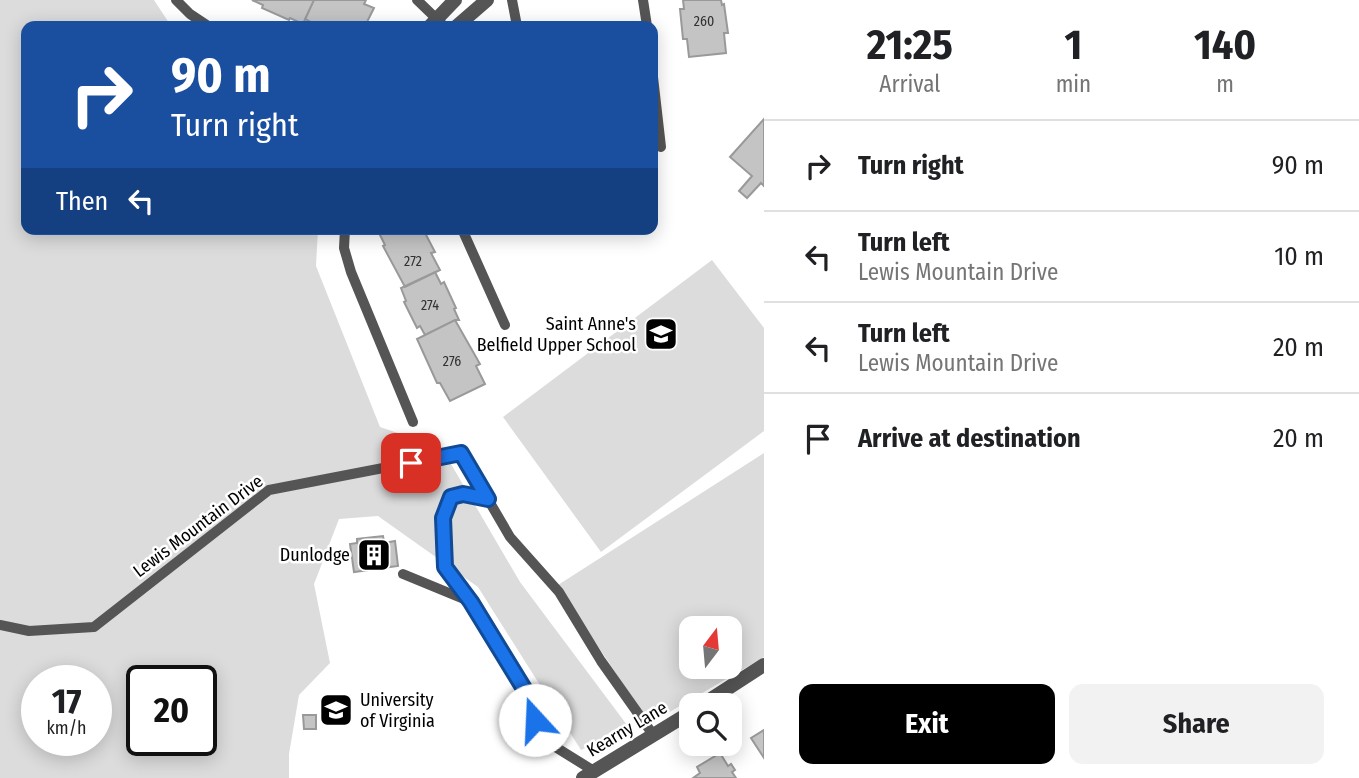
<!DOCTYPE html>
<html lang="en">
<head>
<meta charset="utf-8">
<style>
  :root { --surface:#fff; --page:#f2f2f2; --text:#202124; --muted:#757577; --line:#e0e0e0; --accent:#000 }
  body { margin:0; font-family:"Fira Sans Condensed",sans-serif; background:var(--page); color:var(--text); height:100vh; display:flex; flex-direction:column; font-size:26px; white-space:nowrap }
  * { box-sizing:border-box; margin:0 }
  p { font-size:23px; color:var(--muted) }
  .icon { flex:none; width:38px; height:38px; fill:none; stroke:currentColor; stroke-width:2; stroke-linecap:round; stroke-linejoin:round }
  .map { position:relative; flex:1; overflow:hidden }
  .panel { display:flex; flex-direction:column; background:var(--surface); width:595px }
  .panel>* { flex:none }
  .hud { position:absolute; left:21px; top:21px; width:637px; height:214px; border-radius:14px; box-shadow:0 4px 18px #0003; background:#1a4fa0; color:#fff; overflow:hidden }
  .needle { width:46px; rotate:16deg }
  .controls { position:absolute; left:679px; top:616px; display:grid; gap:14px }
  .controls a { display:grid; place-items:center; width:63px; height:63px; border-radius:14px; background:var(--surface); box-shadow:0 4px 18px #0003; font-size:35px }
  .speed { position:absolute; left:21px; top:665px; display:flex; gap:14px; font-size:35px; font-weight:700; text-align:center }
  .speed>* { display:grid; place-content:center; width:91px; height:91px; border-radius:50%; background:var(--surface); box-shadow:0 4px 18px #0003; line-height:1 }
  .speed small { font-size:18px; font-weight:400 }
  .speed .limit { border:4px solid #111; border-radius:10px; background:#fff; color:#111 }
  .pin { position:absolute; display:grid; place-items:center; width:60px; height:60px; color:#fff; margin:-30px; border-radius:14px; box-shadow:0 4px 10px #0006 }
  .me { position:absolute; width:77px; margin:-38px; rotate:340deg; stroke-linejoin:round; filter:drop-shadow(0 0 5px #0008) }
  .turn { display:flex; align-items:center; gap:24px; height:147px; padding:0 35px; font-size:32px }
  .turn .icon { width:91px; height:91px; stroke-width:2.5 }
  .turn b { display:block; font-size:49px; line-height:60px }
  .then { display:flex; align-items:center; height:66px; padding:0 35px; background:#0003; gap:14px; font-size:26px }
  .eta { display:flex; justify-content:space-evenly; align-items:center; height:119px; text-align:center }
  .eta b { font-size:42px; font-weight:700; line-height:49px }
  .primary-button { display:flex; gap:14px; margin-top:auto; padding:14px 35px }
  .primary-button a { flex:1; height:80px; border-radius:14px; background:var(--accent); color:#fff; font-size:28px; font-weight:700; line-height:80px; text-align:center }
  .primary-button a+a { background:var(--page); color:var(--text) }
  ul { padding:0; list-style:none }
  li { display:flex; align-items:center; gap:21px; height:91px; padding:0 35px; border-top:2px solid var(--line) }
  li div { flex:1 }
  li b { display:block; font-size:26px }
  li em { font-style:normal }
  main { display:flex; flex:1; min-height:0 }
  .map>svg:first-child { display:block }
  .green { fill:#dcdcdc; fill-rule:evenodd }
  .building { fill:#c4c4c4; stroke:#999; stroke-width:2 }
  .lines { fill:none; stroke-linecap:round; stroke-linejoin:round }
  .lane { stroke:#555; stroke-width:10 }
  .street { stroke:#555; stroke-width:14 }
  .route-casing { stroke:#114b97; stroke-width:18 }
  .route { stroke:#1a73e8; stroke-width:12 }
  .labels { text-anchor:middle; stroke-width:5; stroke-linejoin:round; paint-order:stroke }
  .number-label { font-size:14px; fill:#313131 }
  .poi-label { font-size:18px; fill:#000; stroke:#fff; text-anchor:end }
  .street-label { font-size:18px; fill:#000; stroke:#fff }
</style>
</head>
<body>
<main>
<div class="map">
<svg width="764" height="778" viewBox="0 0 764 778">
  <rect width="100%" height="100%" fill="#fff"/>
  <path class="green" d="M0 0H154L171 26H26V229H318L316 266 380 427 410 437 451 464 520 582 630 729 581 750 478 587 378 516 339 519 314 584 330 663 299 695 289 754V778H0ZM37 681H96V740H37ZM142 681H201V740H142Z
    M712 260 764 328V431L601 552 503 417Z
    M764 453V657L649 724 558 585ZM691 628H730V667H691Z"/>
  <path class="building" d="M252 0H314L303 24 290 18 289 20 262 8 263 5Z
    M314 0H366L364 4 374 8 365 26H318L305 19Z
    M683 0H721L722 5 724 4 728 33H724L726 53 689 57 687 39H683L680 9H684Z
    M764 119V186L761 183 747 198 739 191 752 176 730 157Z
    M377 229H423L435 252 431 253 440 270 405 287 383 246 385 245Z
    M435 272 441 284 444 282 456 308 454 309 459 320H455L425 335 420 326 417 328 404 302 406 301 401 288Z
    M455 320 480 364 476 366 485 384 450 401 440 383H437L417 339Z
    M383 536 384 543 395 541 398 566 354 572 350 544 357 543V539Z
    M303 715H316V729H304Z
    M764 730V758L751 738Z
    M720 753 728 766 731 764 735 770 732 772 736 778H693L700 773 697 767Z"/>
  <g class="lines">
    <path class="lane" d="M176 0 190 14 208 26
      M417 0 444 26
      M512 0 517 26
      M643 0 647 26
      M653 77 661 147
      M345 229 344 248 351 272 413 422
      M462 229 505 325
      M403 574 471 602 534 705 536 735 594 771
      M469 600 445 567 443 518 451 497 463 494 488 499
      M0 625 29 631 94 627 269 490 461 453 510 537 559 592 601 661 654 736"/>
    <path class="street" d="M430 26 455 0
      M457 26 487 0
      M702 705 764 665
      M583 778 691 712"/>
  </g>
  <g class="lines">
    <defs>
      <path id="route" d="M411 463 461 453 488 499 463 494 451 497 443 518 445 567 471 602 534 705 535 720"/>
    </defs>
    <use href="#route" class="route-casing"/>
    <use href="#route" class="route"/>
  </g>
  <defs>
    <symbol id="school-square" viewBox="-11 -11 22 22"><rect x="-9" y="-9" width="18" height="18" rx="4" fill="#000" stroke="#fff"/><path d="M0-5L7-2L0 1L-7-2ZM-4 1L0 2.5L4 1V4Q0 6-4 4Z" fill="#fff"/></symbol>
    <symbol id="building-square" viewBox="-11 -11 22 22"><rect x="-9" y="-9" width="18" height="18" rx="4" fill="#000" stroke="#fff"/><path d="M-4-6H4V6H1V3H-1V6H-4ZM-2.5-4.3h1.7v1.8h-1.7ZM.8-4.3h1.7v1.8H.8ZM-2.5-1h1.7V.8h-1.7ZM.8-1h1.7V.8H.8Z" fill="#fff"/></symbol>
    <symbol id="university-square" viewBox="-11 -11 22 22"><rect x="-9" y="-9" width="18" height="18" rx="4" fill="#000" stroke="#fff"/><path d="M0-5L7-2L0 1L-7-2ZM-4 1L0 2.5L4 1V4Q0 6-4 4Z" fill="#fff"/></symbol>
  </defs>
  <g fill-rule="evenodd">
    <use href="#school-square" x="642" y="315" width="38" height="38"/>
    <use href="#building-square" x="355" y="536" width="38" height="38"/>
    <use href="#university-square" x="317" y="691" width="38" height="38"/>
  </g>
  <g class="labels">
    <g class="number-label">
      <text x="704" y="26">260</text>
      <text x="413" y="266">272</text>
      <text x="430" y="310">274</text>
      <text x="452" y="366">276</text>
    </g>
    <g class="poi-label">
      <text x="636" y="330">Saint Anne's<tspan x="636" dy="21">Belfield Upper School</tspan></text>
      <text x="350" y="561">Dunlodge</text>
      <text x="360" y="706" text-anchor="start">University<tspan x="360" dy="21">of Virginia</tspan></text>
    </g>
    <g class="street-label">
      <text transform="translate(198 526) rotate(-37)" y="6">Lewis Mountain Drive</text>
      <text transform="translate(627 729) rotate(-31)" y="6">Kearny Lane</text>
    </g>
  </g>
</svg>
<div class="controls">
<a><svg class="needle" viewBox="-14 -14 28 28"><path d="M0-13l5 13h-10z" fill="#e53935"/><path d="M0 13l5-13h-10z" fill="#757577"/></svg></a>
<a><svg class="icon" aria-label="search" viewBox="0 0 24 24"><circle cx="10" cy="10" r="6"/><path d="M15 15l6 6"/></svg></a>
</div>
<div class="speed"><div>17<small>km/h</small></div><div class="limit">20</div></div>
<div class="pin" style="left:411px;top:463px;background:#d93025"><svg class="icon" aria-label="arrive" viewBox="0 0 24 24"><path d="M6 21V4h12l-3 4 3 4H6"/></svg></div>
<svg class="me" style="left:535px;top:720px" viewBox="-20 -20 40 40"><circle r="19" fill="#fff"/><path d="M0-13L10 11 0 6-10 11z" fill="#1a73e8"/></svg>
<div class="hud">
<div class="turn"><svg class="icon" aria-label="right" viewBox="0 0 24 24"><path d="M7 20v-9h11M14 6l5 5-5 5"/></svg><div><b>90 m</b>Turn right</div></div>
<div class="then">Then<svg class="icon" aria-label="left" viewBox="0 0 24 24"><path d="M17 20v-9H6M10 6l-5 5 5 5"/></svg></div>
</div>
</div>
<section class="panel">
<div class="eta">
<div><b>21:25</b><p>Arrival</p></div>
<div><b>1</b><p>min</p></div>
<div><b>140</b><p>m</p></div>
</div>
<ul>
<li><svg class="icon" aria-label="right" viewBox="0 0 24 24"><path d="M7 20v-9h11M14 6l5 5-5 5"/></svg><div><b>Turn right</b></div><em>90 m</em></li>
<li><svg class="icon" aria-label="left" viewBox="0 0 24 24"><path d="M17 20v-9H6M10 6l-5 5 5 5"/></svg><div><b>Turn left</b><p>Lewis Mountain Drive</p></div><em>10 m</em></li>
<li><svg class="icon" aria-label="left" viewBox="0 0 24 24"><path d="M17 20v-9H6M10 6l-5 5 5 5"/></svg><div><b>Turn left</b><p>Lewis Mountain Drive</p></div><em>20 m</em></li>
<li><svg class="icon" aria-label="arrive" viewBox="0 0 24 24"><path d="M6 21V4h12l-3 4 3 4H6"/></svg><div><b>Arrive at destination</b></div><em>20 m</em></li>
</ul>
<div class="primary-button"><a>Exit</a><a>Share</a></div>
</section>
</main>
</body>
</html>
